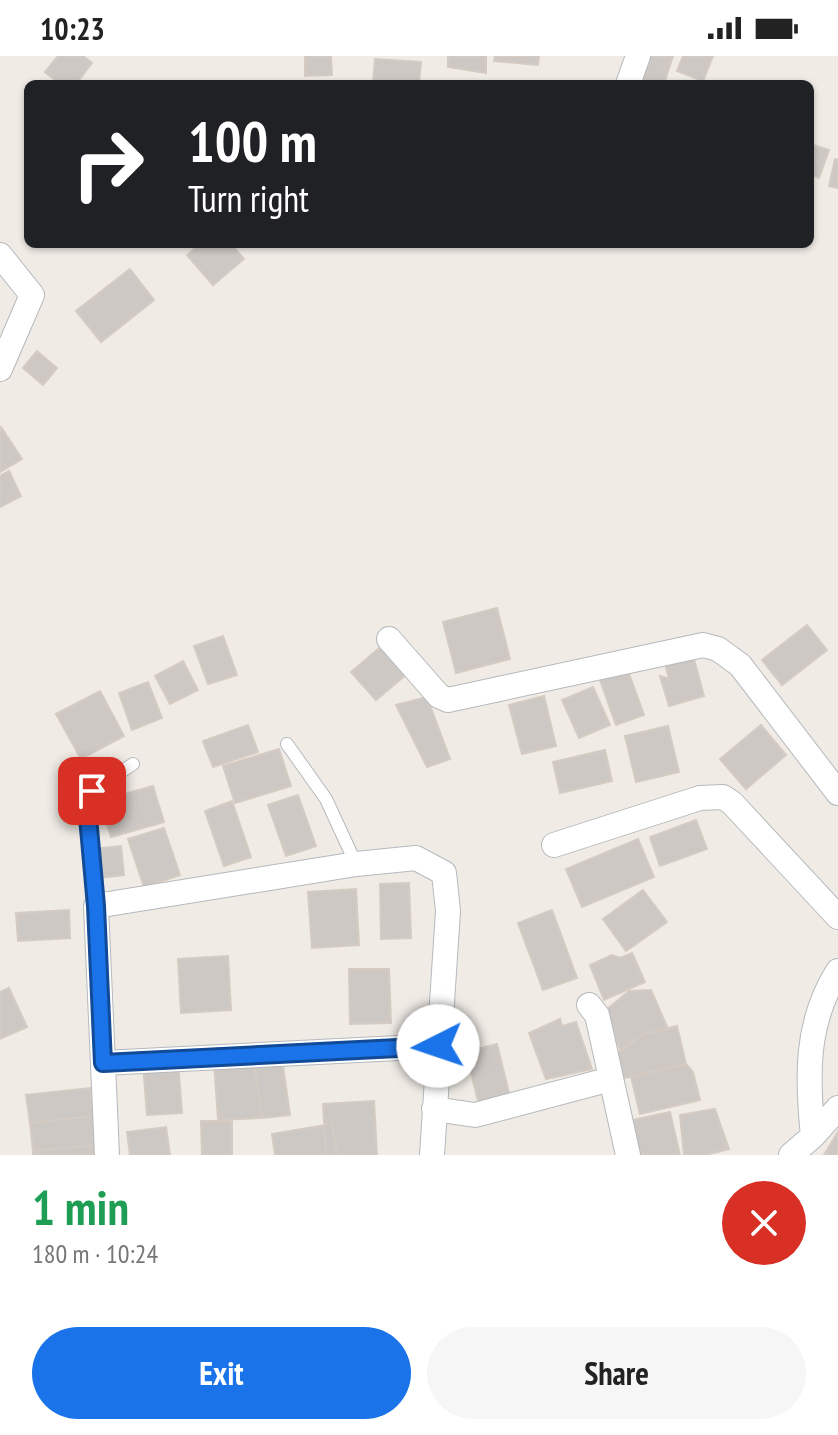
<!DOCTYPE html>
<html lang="en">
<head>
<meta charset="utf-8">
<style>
  :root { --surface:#fff; --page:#f6f6f6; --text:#222; --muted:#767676; --accent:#1a73e8 }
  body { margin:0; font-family:"PT Sans Narrow",sans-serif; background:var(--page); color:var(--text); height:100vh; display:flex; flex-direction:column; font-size:30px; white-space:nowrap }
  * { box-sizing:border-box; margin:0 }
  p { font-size:26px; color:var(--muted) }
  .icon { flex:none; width:44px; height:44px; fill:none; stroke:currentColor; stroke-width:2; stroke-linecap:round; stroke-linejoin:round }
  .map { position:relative; height:1099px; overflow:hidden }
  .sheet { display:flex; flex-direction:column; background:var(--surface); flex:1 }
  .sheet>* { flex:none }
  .top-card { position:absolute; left:24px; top:24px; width:790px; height:168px; border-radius:12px; box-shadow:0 2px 6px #0004; background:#202124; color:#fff; overflow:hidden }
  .pin { position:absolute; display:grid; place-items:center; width:68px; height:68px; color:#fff; margin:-34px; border-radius:16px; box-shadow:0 4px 12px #0006 }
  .me { position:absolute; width:88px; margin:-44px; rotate:266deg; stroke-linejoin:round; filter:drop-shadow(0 0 6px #0008) }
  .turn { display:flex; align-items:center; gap:28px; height:168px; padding:0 32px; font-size:36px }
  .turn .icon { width:104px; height:104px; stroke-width:2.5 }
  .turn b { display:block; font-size:56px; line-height:68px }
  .round { display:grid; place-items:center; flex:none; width:84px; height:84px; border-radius:42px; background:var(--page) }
  .overview { display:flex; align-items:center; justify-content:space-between; height:136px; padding:0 32px }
  h1 { font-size:48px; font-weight:800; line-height:60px; color:#1e9e55 }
  .cta { display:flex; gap:16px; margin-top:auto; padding:16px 32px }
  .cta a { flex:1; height:92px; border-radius:48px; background:var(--accent); color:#fff; font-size:32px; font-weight:800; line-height:92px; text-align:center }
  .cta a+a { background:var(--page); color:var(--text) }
  .status { display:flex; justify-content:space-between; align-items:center; height:56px; padding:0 40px; background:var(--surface); direction:ltr }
  .status svg { height:22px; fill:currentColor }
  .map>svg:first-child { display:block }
  .building { fill:#cdc8c4; stroke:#d5cbc3; stroke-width:2 }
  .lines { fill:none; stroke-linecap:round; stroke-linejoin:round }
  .lane-casing { stroke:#b5b9bd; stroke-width:14 }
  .street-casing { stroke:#b5b9bd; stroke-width:26 }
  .lane { stroke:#fff; stroke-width:12 }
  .street { stroke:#fff; stroke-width:24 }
  .route-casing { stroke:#114b97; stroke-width:20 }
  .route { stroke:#1a73e8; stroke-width:14 }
</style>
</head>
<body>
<div class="status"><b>10:23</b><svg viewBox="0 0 49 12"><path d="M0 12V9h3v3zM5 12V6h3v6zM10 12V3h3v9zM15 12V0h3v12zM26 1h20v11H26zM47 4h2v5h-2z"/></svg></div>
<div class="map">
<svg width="838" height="1099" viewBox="0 0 838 1099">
  <rect width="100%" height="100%" fill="#f0ebe5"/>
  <path class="building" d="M58 0H83L92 7 76 28H60L45 16Z
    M305 0H331L332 19 305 20Z
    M448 0H486V17L448 11Z
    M495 0H539L538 9 494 5Z
    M641 0H673L664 28 633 26Z
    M683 0H713L703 25 677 15Z
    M375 3 421 6 419 28H373Z
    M810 88 829 94 819 122 810 118Z
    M835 103 838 104V132L829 130Z
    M200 188H231L244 203 213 229 187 199Z
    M130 213 154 244 101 286 76 255Z
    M37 295 57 312 43 329 23 312Z
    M1 371 22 403 0 416V372Z
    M9 415 21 440 0 451V420Z
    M497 552 510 603 456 617 443 566Z
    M807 569 827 594 782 629 762 604Z
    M223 580 237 619 208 628 194 590Z
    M384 588 408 617 376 644 351 616Z
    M692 596 704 640 669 650 660 620 669 623 664 604Z
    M183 605 198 634 170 648 155 620Z
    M628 615 644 659 616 669 600 624Z
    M148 626 162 662 132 674 119 637Z
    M593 631 610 669 579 682 562 644Z
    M100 635 124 680 81 703 56 658Z
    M544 640 556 690 522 698 509 649Z
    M427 641 450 703 427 711 396 649Z
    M248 669 258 696 213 711 203 685Z
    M761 669 786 699 746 733 720 703Z
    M668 670 679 716 636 726 625 680Z
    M279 693 291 730 235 747 223 710Z
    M605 694 612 725 560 737 553 706Z
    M153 730 164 766 111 781 100 745Z
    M298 739 316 790 286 800 268 749Z
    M232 745 251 801 224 810 205 755Z
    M696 764 707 793 660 810 650 781Z
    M164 772 180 819 144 831 128 783Z
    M638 783 654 821 582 851 566 813Z
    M121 790 124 819 99 822 95 793Z
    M409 827 411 882 381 883 380 828Z
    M356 833 359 889 312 892 308 836Z
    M643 834 667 866 626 895 603 863Z
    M69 854 70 882 18 885 16 857Z
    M552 854 577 922 543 934 518 867Z
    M632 897 645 926 604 944 590 909 612 899 620 902Z
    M228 900 231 954 181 957 178 903Z
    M349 913H389L391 967 350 968Z
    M9 932 27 971 0 983V936Z
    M651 934 668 973 644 978 620 994 606 954 629 935Z
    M560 963 562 970 576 966 592 1013 546 1023 529 977Z
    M677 970 686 1008 620 1023 614 999 644 978Z
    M497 988 510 1041 479 1049 466 996Z
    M282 1003 290 1059 262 1062 254 1007Z
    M178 1005 182 1057 147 1059 143 1008Z
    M214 1006 254 1007 262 1062 218 1064Z
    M686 1008 693 1016 700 1044 640 1058 631 1021Z
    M90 1032 93 1060 30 1067 26 1039Z
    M374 1045 377 1099H326L323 1048Z
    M715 1053 729 1093 705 1099H684L680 1059Z
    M670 1056 680 1099H636L628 1065Z
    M93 1060 96 1089 33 1095 30 1067Z
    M201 1065H232V1099H202Z
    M332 1068 337 1099H275L272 1078Z
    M166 1071 170 1099H130L127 1076Z
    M838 1076V1099H824Z
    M96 1089 97 1099H33V1095Z"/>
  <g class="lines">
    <defs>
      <path id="lane" d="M287 688 326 743 356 808
        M96 850 87 750 92 735 133 708"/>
      <path id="street" d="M628 28 638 0
        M0 199 32 239 0 313
        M389 583 439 640 448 644 703 589 718 593 740 609 838 737
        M554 789 700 742 723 741 732 747 838 861
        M589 949 597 959 600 972 628 1099
        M103 1007 438 990
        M434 1053 475 1059 611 1023
        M813 1080C807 1022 805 967 838 915
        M107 1099 96 850 356 808 416 802 444 817 448 855 432 1099
        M791 1099 813 1080 838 1052"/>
    </defs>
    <use href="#lane" class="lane-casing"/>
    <use href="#street" class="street-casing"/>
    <use href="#lane" class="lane"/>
    <use href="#street" class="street"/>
  </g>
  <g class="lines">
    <defs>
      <path id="route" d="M92 735 87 750 96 850 103 1007 438 990"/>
    </defs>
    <use href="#route" class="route-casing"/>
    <use href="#route" class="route"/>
  </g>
</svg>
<div class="pin" style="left:92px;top:735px;background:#d93025"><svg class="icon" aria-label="arrive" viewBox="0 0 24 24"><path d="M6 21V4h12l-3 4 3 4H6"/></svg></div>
<svg class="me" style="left:438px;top:990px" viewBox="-20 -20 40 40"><circle r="19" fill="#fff"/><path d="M0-13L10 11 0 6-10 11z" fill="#1a73e8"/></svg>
<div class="top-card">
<div class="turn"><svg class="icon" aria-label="right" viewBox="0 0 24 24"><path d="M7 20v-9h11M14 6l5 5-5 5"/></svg><div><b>100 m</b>Turn right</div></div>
</div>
</div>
<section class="sheet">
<div class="overview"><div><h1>1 min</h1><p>180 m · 10:24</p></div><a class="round" style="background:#d93025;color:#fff"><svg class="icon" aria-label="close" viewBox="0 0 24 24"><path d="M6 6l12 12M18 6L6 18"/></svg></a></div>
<div class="cta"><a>Exit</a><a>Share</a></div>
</section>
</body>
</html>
